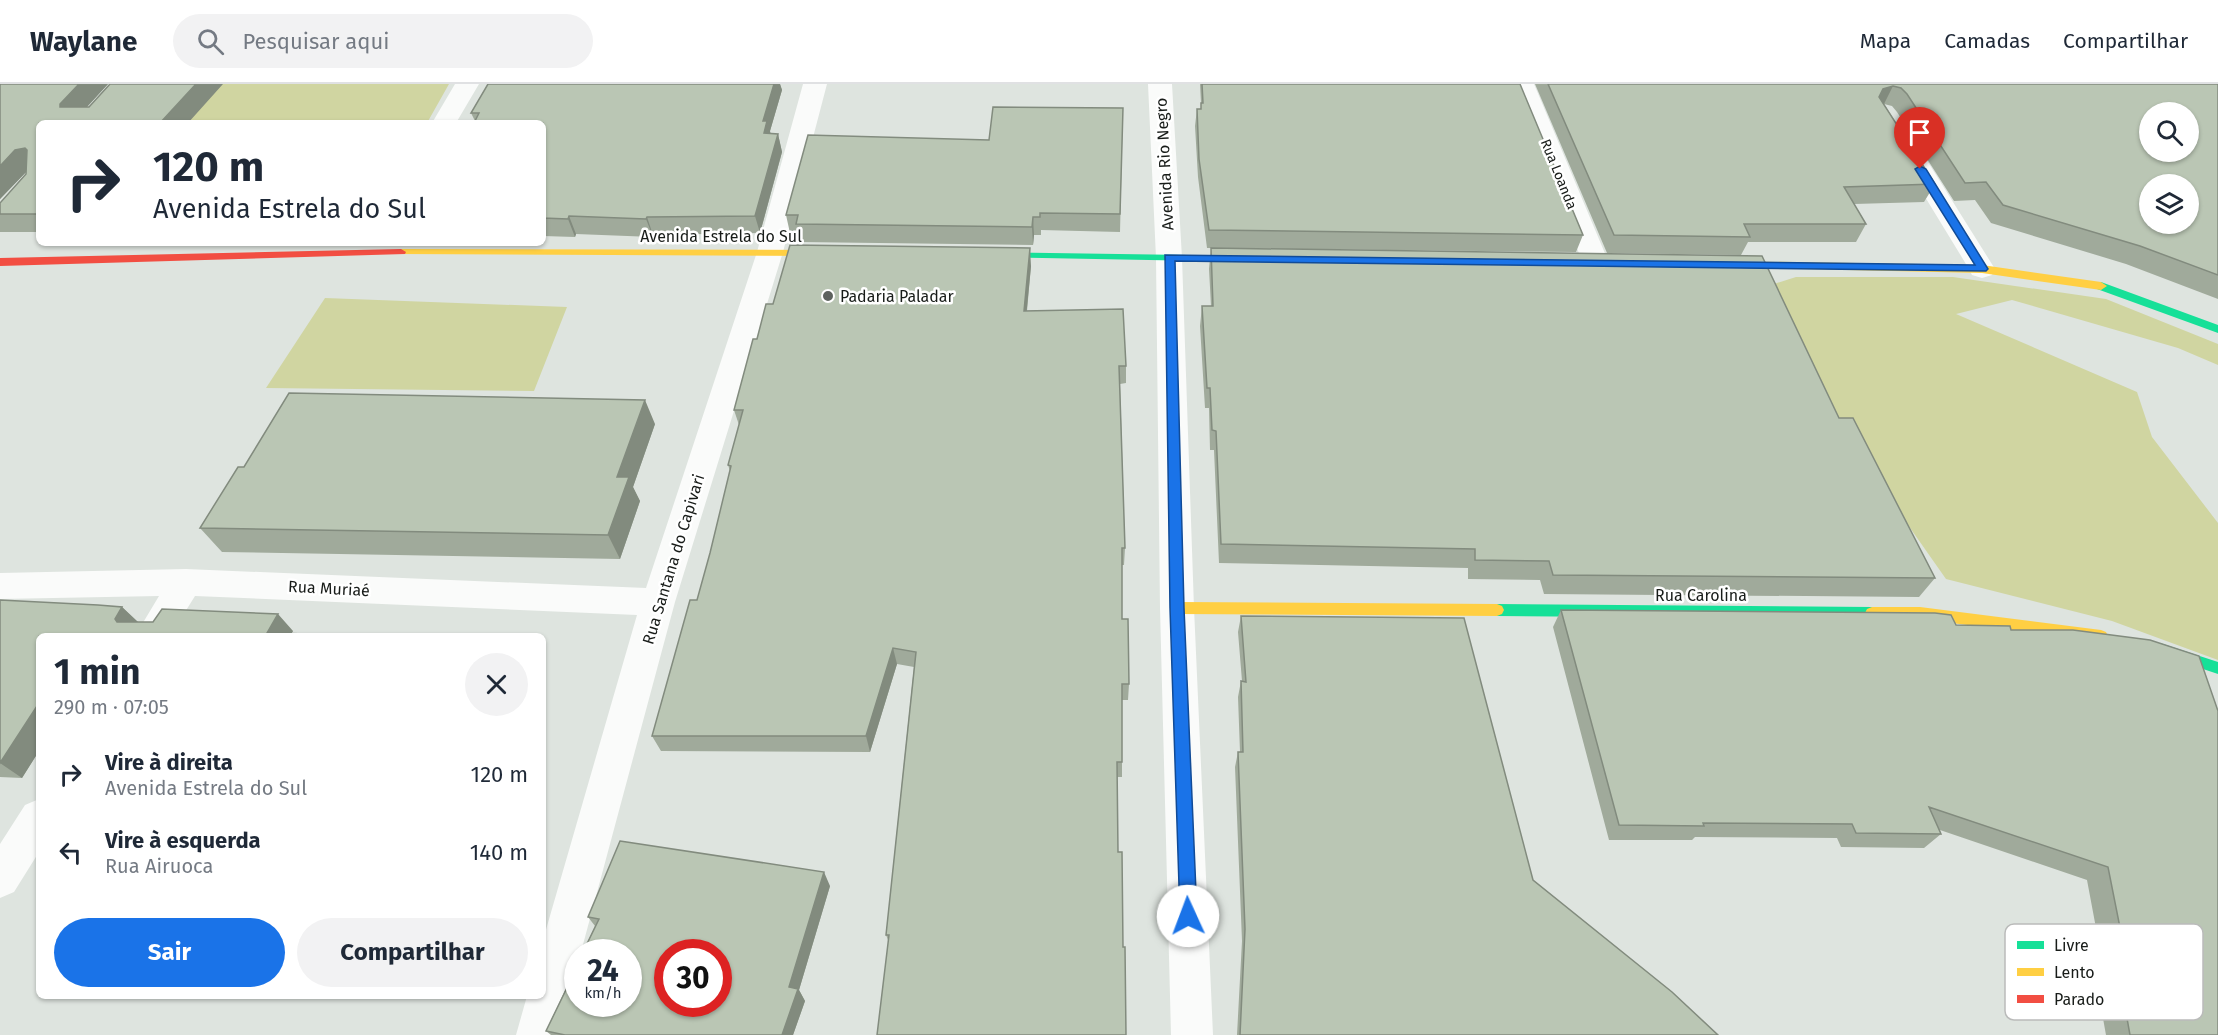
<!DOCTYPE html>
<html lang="pt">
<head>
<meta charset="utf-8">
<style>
  :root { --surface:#fff; --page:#f2f2f3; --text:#1f2937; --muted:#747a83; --line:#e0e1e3; --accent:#1a73e8 }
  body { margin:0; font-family:"Fira Sans",sans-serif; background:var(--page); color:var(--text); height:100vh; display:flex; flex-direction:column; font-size:22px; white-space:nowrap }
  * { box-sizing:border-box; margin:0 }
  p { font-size:20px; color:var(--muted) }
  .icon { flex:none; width:33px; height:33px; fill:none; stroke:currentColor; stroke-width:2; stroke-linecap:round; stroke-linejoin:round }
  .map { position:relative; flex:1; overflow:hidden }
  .sheet { position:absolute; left:36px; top:549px; width:510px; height:366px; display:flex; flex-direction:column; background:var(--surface); border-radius:9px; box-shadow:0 2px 4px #0004 }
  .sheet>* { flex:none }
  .guide { position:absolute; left:36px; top:36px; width:510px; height:126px; border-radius:9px; box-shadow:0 2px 4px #0004; background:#fff; color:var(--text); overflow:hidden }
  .tools { position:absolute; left:2139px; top:18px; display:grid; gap:12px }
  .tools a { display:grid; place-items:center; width:60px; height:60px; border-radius:50%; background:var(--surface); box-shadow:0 2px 4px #0004; font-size:30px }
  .speed { position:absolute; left:564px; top:855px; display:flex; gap:12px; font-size:30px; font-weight:700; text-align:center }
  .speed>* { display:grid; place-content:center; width:78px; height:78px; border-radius:50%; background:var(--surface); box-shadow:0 2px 4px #0004; line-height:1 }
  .speed small { font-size:15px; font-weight:400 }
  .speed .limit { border:9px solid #d22; background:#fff; color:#111 }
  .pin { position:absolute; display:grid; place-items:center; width:51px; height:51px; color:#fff; margin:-62px -26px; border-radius:50% 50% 50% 0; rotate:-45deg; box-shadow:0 0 6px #0007 }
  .pin .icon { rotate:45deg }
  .me { position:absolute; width:66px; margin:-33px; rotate:358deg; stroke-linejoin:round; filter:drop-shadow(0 0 4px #0008) }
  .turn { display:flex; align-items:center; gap:21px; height:126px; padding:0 18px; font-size:27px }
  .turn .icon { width:78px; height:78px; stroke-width:2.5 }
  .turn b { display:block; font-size:42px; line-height:51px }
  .round { display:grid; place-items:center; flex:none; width:63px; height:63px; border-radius:32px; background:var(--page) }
  .overview { display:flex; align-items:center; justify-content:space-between; height:102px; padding:0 18px }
  h1 { font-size:36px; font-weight:700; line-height:45px }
  .button { display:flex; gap:12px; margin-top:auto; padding:12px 18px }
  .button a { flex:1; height:69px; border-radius:36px; background:var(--accent); color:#fff; font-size:24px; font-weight:700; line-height:69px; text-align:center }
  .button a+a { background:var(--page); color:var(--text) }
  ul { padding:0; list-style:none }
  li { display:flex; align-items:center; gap:18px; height:78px; padding:0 18px }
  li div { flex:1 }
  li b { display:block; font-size:22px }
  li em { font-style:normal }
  header { display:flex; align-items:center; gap:36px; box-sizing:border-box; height:84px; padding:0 30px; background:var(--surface); border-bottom:2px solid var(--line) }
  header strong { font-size:28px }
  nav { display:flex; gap:33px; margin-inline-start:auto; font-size:21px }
  .search { width:420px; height:54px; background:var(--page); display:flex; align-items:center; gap:15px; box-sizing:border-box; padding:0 21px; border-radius:33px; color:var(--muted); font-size:22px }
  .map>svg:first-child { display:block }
  .green { fill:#d0d5a1 }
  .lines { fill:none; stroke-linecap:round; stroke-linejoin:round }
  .street { fill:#fafbfa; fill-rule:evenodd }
  .fast { fill:#16e098; fill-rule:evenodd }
  .slow { fill:#ffcf43; fill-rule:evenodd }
  .jam { fill:#f24e42; fill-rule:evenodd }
  .wall { fill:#a0aa9b }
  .shaded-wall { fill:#828b7e }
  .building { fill:#bac6b4; stroke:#828b7e; stroke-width:1.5; fill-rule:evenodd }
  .route { fill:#1a73e8; stroke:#114b97; stroke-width:1.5 }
  .poi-dot { fill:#5d625e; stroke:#fff; stroke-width:2 }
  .labels { text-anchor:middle; stroke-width:5; stroke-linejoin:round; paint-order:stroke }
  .far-street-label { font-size:14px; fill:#181c19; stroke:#fff }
  .street-label { font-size:16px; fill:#181c19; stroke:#fff }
  .poi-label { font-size:16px; fill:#181c19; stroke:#fff; text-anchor:start }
  .key { fill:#fff; stroke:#babbba; stroke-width:1.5 }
  .key-label { font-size:16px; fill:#181c19 }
</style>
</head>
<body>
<header>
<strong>Waylane</strong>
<div class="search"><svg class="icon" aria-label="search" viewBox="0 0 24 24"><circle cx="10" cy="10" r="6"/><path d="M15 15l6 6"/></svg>Pesquisar aqui</div>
<nav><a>Mapa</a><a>Camadas</a><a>Compartilhar</a></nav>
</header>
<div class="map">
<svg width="2218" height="951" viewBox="0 0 2218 951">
  <rect width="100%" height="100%" fill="#dee4df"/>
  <path class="green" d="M145 0H449L427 39H200L122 29Z
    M1796 193H1953L2106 215 2218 260V281L2178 264 2012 216 1956 230 2137 308 2152 353 2218 439V576L2112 537 1946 495 1745 209Z
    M325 214 567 223 534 307 266 304Z"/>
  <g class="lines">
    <path class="street" d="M455 0H479L456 39H432Z
      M803 0H827L783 168 675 518 581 868H578V880L558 951H516L527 912H543V856L637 531 195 512 170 552H135L159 512 0 515V489L186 485 646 504 757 168Z
      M1148 0H1172L1182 174 1194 524 1213 951H1171L1160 524 1156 174Z
      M1510 0H1534L1609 179 1605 185 1596 188 1587 185 1583 179Z
      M1909 60 1918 62 1921 67 1995 185 1992 191 1982 194 1972 191 1969 185 1897 67 1900 62Z
      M39 715V768L14 808 0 814V760L25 721Z"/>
    <path class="fast" d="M986 168 1255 172 1260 175 1255 178 982 173V169Z
      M2101 198 2218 241V249L2097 205 2095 202Z
      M1497 520 1872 523 1877 525 1879 529 1877 533 1872 535 1497 532 1492 530 1490 526 1492 522Z
      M2160 559 2218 578V590L2155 569 2153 565 2155 561Z"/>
    <path class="slow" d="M401 165 832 166 837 169 832 172 397 170 396 168Z
      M1721 177 1982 181 2101 198 2107 202 2101 206 1982 189 1717 183V179Z
      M1177 518 1497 520 1502 522 1504 526 1502 530 1497 532 1177 530 1172 528 1170 524 1172 520Z
      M1872 523H1920L2101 546 2106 548 2108 552 2106 556 2101 558 1920 535H1872L1867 533 1865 529 1867 525Z"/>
    <path class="jam" d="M401 165 406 168 405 170 0 182V174Z"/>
  </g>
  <path class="wall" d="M0 0H108L87 23 223 0 39 39V148H0V119L26 90 27 87 0 115Z
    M488 0H780L782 6 770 47V50H778L782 68 760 149 653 151V153L576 150 575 153 543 152V39L475 37 471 29Z
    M1200 0H1520L1583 151 1576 168 1207 164 1198 93 1195 42 1197 25H1201V19Z
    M1535 0H2218V215L2126 180 1991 139 1975 116 1954 117 1897 28 1892 22 1884 20 1935 100 1924 118 1854 120 1866 140 1856 158H1748L1741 171 1607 169Z
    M1123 24 1120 148 1041 146V151H1034L1033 161 800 158 798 149H790L786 131 989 56Z
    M1211 164 1839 334 1935 494 1919 513 1544 510 1540 496 1468 495V484L1219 479 1214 366H1210L1209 324H1205L1200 242 1202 222H1211L1209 185Z
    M1031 182 1027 227 1126 282V299L1120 300 1125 464 1124 481H1122V535L1129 600 1128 616H1122V693H1117L888 856 886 851 914 583 897 580 870 668 661 667 652 652 697 516 710 469 730 387 728 381 739 341 734 326 757 255 773 220Z
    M655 340 633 403 640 417 620 475 222 468 200 444 244 383Z
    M0 516 122 523 138 538 293 547 291 550 39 552V667L22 694 0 693Z
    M1561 526 1956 541 2011 546 2218 951H2106L2099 912 2108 908 2087 796 1940 746 1941 750 1924 764 1841 763 1837 754 1695 753 1692 756H1609L1553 543Z
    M1241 532 1533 796 1718 951H1237L1242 857 1235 683 1238 668H1240L1238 613 1241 597H1242L1238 548Z
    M830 802 799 906 805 917 793 951H551L546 947 595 842 588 833Z"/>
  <path class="shaded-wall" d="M79 0H108L73 38 60 23V20Z
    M196 0H223L188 39H160Z
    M773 0H780L782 6 770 47 772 55 764 49 763 37Z
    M1893 2 1884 20 1873 23 1883 5Z
    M778 50 782 68 760 149 755 132Z
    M25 64 39 82 30 84 0 115V82L15 66Z
    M569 132 576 150 575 153 568 135Z
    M647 133 653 151V153L646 135Z
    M1033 133 1034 151 1033 161 1032 143Z
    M1030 164 1031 182 1025 244 1024 227Z
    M645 316 655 340 633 403 640 417 620 475 608 451 617 393Z
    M122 523 140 540 117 538 115 535Z
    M278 530 293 547 290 552 267 549Z
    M893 564 897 580 870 668 866 652Z
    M39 619V667L22 694 0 679Z
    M824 788 830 802 799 906 805 917 793 951H782L789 903Z"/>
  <path class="building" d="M0 0H79L60 20V23H89L110 0H196L160 39H39V130H0V119L26 90 27 66 25 64 15 66 0 82Z
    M488 0H774L763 37H767L764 49 778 50 755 132 647 133 646 135 569 132 568 135 543 134V39H474L479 29H471Z
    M1202 0H1520L1583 151 1209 146 1199 75 1197 25H1201V19H1203Z
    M1548 0H2218V191L2140 162 2003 121 1986 98 1965 99 1907 10 1901 4 1893 2 1883 5 1879 13 1935 100 1844 103 1866 140H1744L1750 153 1614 151ZM2150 28H2188V68H2150ZM2150 100H2188V140H2150Z
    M993 23 1123 24 1120 130 1040 129V133H1033L1032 143 796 140 798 131H786L808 51 989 56Z
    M790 161 1030 164 1024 227 1123 225 1126 282H1119L1125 464H1122V535H1128L1129 600H1122V678H1117L1118 768H1122L1123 863H1125L1126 951H877L889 851H886L916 568 893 564 866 652H652L690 516H697L710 469 731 382 728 381 743 326H734L753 255H757L766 220H773Z
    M1211 164 1762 172 1839 334H1853L1935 494 1553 491 1549 477 1475 476V465L1221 460 1216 347 1212 346 1210 304H1207L1202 222H1213Z
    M289 309 645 316 617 393H629L608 451 200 444 238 383H244Z
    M0 516 98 521 122 523 115 535 117 538H153L162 525 278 530 267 549 393 552H39V619L0 679Z
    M1561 526 1935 529 1951 531 1956 541 2010 542 2011 546H2073L2150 556 2199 572 2218 627V951H2130L2121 901 2132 904 2108 783 1929 723 1941 750 1856 749 1852 740 1703 739 1704 742 1619 741Z
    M1241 532 1464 534 1533 796 1672 908 1718 951H1240L1245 845 1238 668H1243L1241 597 1246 598Z
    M620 757 824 788 789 903 798 905 782 951H565L546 947 578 881V920H628V868H583L599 835 588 833ZM668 868H718V920H668Z"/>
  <path class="route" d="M1920 82 1926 85 1988 185 1986 187 1175 177 1184 524 1197 832 1194 838 1188 840 1182 838 1180 832 1170 524 1165 171 1975 181 1915 85Z"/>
  <circle class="poi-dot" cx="828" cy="212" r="6"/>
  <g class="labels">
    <g class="far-street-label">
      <text transform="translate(1559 90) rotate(68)" y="5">Rua Loanda</text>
    </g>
    <g class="street-label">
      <text transform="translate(1164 80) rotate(-93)" y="6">Avenida Rio Negro</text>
      <text x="721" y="158">Avenida Estrela do Sul</text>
      <text transform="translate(673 475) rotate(-73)" y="6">Rua Santana do Capivari</text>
      <text transform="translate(329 504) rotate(3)" y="6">Rua Muriaé</text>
      <text x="1701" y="517">Rua Carolina</text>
    </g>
    <g class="poi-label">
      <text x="840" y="218">Padaria Paladar</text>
    </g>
  </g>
  <rect x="2005" y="840" width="198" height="96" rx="9" class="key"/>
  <rect x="2017" y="857" width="27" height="8" fill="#16e098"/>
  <rect x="2017" y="884" width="27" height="8" fill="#ffcf43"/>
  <rect x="2017" y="911" width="27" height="8" fill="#f24e42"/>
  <g class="key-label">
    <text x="2054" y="867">Livre</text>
    <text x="2054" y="894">Lento</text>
    <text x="2054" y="921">Parado</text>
  </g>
</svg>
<div class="tools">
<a><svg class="icon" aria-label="search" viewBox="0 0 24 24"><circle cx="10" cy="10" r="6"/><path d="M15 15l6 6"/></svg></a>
<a><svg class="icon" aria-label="layers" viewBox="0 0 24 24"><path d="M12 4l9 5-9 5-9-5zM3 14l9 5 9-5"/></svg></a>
</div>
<div class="speed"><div>24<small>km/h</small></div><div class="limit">30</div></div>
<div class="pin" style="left:1920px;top:85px;background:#d93025"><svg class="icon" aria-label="arrive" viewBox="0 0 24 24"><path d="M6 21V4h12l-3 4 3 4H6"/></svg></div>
<svg class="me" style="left:1188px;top:832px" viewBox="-20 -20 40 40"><circle r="19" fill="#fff"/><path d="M0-13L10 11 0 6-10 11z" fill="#1a73e8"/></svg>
<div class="guide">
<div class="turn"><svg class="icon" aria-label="right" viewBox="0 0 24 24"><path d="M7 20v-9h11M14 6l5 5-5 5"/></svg><div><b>120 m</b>Avenida Estrela do Sul</div></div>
</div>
<section class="sheet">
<div class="overview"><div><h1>1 min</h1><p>290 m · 07:05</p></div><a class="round"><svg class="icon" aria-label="close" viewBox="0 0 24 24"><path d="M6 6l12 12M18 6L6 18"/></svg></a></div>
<ul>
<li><svg class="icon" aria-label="right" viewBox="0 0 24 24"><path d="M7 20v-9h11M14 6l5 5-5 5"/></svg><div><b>Vire à direita</b><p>Avenida Estrela do Sul</p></div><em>120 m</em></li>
<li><svg class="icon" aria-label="left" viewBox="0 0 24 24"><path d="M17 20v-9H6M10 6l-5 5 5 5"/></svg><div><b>Vire à esquerda</b><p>Rua Airuoca</p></div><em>140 m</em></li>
</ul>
<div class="button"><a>Sair</a><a>Compartilhar</a></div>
</section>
</div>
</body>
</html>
